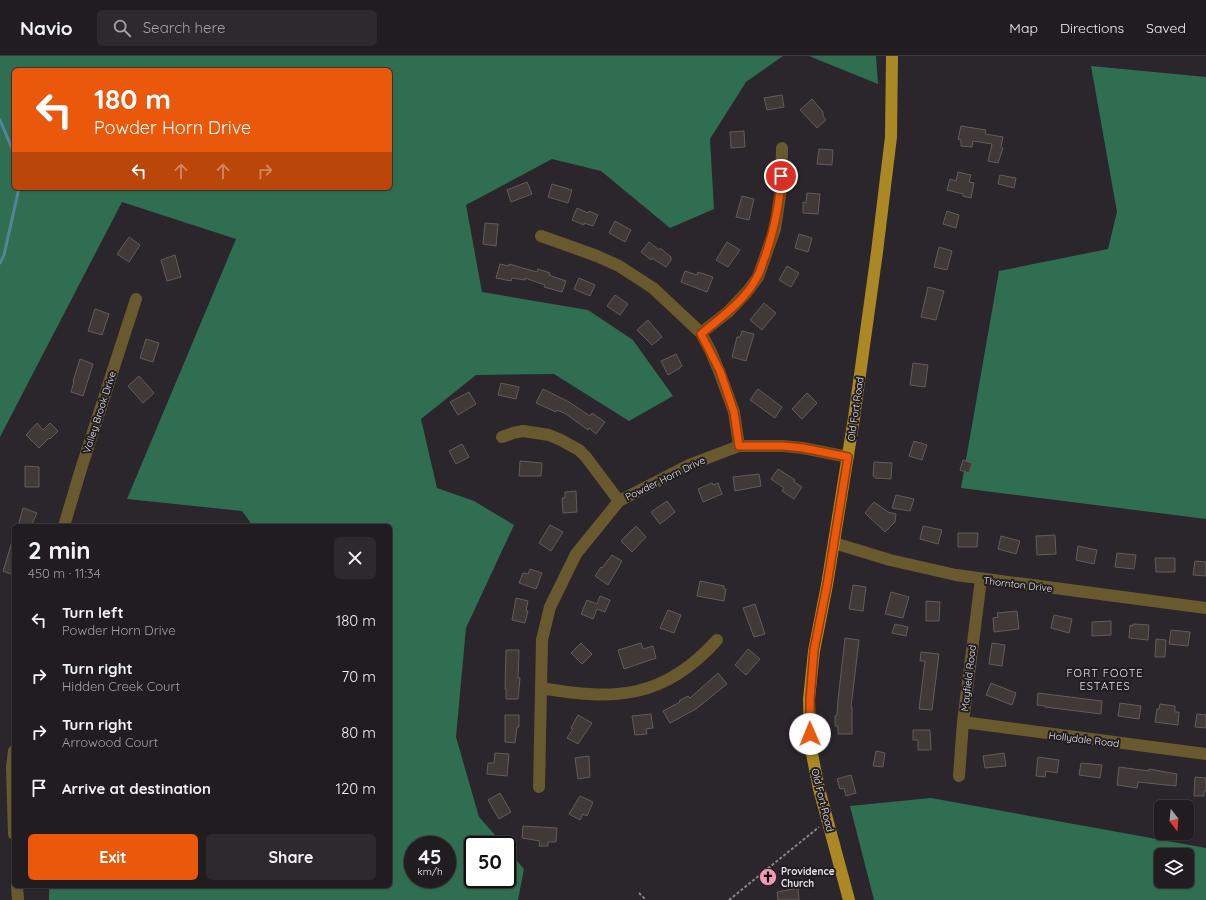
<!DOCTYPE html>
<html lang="en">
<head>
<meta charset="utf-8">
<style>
  :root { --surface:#201c20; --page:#2d292d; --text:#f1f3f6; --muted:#a2a1a5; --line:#3d3a3e; --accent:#ea580c }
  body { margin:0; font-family:Quicksand,sans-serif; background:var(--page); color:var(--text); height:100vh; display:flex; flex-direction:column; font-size:15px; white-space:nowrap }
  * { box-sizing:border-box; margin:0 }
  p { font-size:13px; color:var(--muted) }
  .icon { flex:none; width:22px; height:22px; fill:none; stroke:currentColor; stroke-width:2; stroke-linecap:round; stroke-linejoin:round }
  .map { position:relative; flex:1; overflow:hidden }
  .drawer { position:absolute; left:12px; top:468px; width:380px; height:364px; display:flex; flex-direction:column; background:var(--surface); border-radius:6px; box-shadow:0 1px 3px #0004,0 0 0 1px var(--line) }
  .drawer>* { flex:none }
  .hud { position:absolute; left:12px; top:12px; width:380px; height:122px; border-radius:6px; box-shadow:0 1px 3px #0004,0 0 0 1px var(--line); background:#ea580c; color:#fff; overflow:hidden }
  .needle { width:26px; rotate:164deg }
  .buttons { position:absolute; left:1154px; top:744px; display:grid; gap:8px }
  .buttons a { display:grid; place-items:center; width:40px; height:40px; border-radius:6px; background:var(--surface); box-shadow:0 1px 3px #0004,0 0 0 1px var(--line); font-size:20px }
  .speed { position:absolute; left:404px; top:780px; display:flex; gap:8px; font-size:20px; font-weight:700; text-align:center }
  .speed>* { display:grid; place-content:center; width:52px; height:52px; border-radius:50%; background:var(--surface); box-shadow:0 1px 3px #0004,0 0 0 1px var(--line); line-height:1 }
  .speed small { font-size:10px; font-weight:400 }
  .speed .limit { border:2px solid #111; border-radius:6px; background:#fff; color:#111 }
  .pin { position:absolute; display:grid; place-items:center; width:34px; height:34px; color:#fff; margin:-17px; border:2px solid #fff; border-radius:50%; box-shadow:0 1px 4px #0007 }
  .me { position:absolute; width:44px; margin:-22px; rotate:359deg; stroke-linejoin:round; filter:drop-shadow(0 0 3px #0008) }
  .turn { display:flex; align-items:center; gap:14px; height:84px; padding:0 16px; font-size:18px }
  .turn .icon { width:52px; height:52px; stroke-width:2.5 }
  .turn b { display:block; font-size:28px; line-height:34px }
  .lanes { display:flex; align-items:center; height:38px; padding:0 16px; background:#0003; justify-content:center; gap:20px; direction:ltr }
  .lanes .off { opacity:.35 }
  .round { display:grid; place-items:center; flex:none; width:42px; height:42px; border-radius:6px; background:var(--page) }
  .summary { display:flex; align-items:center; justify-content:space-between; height:68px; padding:0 16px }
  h1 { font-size:24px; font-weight:800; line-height:30px }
  .action { display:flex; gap:8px; margin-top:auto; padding:8px 16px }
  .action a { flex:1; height:46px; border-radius:6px; background:var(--accent); color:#fff; font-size:16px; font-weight:800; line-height:46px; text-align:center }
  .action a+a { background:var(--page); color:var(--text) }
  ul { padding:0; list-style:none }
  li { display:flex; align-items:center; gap:12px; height:56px; padding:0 16px }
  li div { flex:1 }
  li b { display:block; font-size:15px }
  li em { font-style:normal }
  header { display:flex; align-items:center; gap:24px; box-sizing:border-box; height:56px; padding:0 20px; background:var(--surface); border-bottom:1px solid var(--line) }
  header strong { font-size:19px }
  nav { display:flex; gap:22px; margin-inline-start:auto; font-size:14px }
  .search { width:280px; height:36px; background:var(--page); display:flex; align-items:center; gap:10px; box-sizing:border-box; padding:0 14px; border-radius:6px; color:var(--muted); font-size:15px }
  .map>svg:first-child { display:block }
  .forest { fill:#2f6e51; fill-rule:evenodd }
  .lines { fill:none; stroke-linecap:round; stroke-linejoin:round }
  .stream { stroke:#548499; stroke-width:3 }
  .building { fill:#413838; stroke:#645b5b }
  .path { stroke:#888387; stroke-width:2; stroke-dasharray:3 2; stroke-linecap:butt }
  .minor { stroke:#69592f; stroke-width:12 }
  .major { stroke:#aa8924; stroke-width:12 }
  .route-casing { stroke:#983908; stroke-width:10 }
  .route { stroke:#ea580c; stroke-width:7 }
  .labels { text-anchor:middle; stroke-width:4; stroke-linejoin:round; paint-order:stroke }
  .street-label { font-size:10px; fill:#e7e3e6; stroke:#211d21 }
  .poi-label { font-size:10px; font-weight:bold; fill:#e7e3e6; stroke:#211d21; text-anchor:start }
  .neighbourhood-label { font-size:11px; letter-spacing:1px; fill:#e7e3e6; stroke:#211d21 }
</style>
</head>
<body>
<header>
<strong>Navio</strong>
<div class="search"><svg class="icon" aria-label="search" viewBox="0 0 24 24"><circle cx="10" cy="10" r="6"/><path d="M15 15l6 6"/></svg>Search here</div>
<nav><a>Map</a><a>Directions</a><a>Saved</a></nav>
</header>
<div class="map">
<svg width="1206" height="844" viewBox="0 0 1206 844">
  <rect width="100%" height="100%" fill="#2b262b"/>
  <path class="forest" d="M0 0H783L746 26 710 83 714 153 670 172 601 115 552 103 466 149 482 236 588 254 633 284 673 340 629 365 554 318 476 319 421 363 437 432 474 445 514 469 466 572 456 681 479 761 504 789H473V823H507V793L524 813 518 844H49V830H390V470H253L242 455 127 443 236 183 122 146 0 381ZM14 14H390V132H14ZM413 789H447V823H413Z
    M809 0H876L878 28Z
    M1091 10 1206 21V463L961 432 999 215 1108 193 1117 156Z
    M931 742 1206 792V844H874L850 750ZM1161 799H1187V825H1161Z"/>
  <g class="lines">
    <path class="stream" d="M0 64 14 97
      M0 207 4 199 19 132"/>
  </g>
  <path class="building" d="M782 39 784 51 767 54 764 42Z
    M812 43 823 56V60L826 64 817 72 800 54Z
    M961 70 986 74 985 78 1003 81 1001 91 1003 92 998 107 988 105 992 88 973 85 972 91 961 90V84L958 83Z
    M744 75 745 91 731 92 730 76Z
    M819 93 833 94 832 109 817 108Z
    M958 116 971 119 969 126 974 127 971 142 963 140V138L947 134 950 123 956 125Z
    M1000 119 1016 122 1014 132 998 128Z
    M527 126 532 138 511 146 507 134Z
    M552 128 572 134 568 147 548 141Z
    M807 137 820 138 818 158 803 157V146L806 147Z
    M742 140 754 143 749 164 736 161Z
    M577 152 588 157 589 155 598 159 593 170 584 167V169L572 164Z
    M947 155 959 159 956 172 943 168Z
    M615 165 631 174 625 186 609 177Z
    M485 167 498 168 496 190 483 188Z
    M799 178 812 182 808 196 795 192Z
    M129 181 140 189 129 206 117 198Z
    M649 186 659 194 660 192 671 201V204L666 211 652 202 651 204 641 196Z
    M727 186 740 194 728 211 716 204Z
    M939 191 952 195 947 214 934 211Z
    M175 199 181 221 167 225 161 204Z
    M500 208 509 210V208L537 216 538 213 550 217 549 219 566 225 562 236 544 231 545 229 525 222V224L512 222 511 225 496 222Z
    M787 210 799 217 791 231 779 224Z
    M685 215 697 219 698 216 713 221 707 236 681 226Z
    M579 222 595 229 590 240 574 233Z
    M928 231 944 235 936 264 921 261Z
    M615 239 628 248 620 259 607 250Z
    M764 247 776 257 762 274 750 264Z
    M95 253 109 258 102 279 88 275Z
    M648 264 662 281 652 289 637 274Z
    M742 275 754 278 746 305 732 301 737 281H740Z
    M146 283 159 287 153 306 140 302Z
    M676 298 682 310 680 311V312L668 319 661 305Z
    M80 303 93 308 83 340 71 336 74 325H73Z
    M913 307 928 309 925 331 910 329Z
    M139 320 154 337 143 347 128 330Z
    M501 327 519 331 516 343 498 339Z
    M543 333 569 346 590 360 592 357 605 366 596 378 589 372 588 374 566 358 557 354 556 356 536 347Z
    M758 333 782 351 775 362 750 344Z
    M469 336 476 348 458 359 450 346Z
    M807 337 817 347 802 363 792 353Z
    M37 367 43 374 50 367 58 375 50 383 49 382 39 392 26 379Z
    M914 385 927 389 922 404 909 400Z
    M462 388 469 401 456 408 449 395Z
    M963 404 972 407 969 417 960 414Z
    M520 405 542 407 541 420H519Z
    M874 406 892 407 891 423 875 422V420H873Z
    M25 410 39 411V431H25Z
    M778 413 795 424 794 426 802 431 794 443 782 435 784 432 771 423Z
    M759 418 761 430 735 435 733 421Z
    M712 427 713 429 718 427 722 438 703 446 698 433Z
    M576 435 577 456 563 457 562 442H565V436Z
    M896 439 914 443 910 455 892 452Z
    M667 445 675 456 660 468 651 456Z
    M874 446 888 456 896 458 895 466 885 476 865 457Z
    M23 452 37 457 31 470H18Z
    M550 469 563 476 551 495 539 487Z
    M636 470 646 481 632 496 621 485Z
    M923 470 942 474 938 488 920 483Z
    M958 477H978L977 491H958Z
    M1055 479 1056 498 1037 499 1036 480Z
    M1001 480 1020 485 1016 498 998 493Z
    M12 486H14V519L3 515Z
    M1078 490 1097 494 1094 508 1076 504Z
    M1117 497 1136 499 1134 513 1115 511Z
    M612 499 622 505 608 529 595 520 601 511 602 512Z
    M1155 502H1175V516H1156Z
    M1195 505 1206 506V520L1193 519Z
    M530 513 542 517 536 533 519 527 523 517 528 518Z
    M700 525 724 530V533H726L724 545 697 540Z
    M853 529 866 531 863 555 849 553Z
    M891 536 909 541 903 562 885 558Z
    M600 540 610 544 605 556 597 553 593 563 581 558 587 544 597 548Z
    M516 542 528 545 526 555H528L525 567 512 564Z
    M926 545 940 546 939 565H926Z
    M755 548 765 578 754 581 743 552Z
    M668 554 681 559 674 577 660 572Z
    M1017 555 1019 573 994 576 993 562 998 561 997 557Z
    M1054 559 1072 563 1069 577 1051 572Z
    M1111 565V579L1092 580V566Z
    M895 568 908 571 906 580 892 577Z
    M1133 568 1149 569 1148 584 1129 582 1130 569 1133 570Z
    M1171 574 1190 576 1188 590 1169 588Z
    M845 582 859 584 851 651H852V678H838V670H835V660L837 659 838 644Z
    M1156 583 1166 584 1165 601H1155Z
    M581 587 592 598 582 608 571 597Z
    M641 587 643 593 653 590 656 602 624 613 618 594Z
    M992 587 1005 589 1002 610 989 608Z
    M748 593 760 603 746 619 735 609Z
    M506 594H519L518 622H520L518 643H506V633H505Z
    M921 596 939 598 932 654 919 653 925 605H920Z
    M718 617 727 628 696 653 670 667 663 655 680 646 679 645 688 640 690 642Z
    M991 627 1016 637 1012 649 986 639Z
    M1038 637 1102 645 1101 658 1045 651V650L1037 649Z
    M1120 647 1141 650 1139 663 1118 660Z
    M1160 648 1175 650V656H1179L1178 669 1155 666 1157 653H1159Z
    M651 658 653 672 646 673 647 678 635 679 632 660Z
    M1197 658 1206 659V672L1195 671Z
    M505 659H519V671H517L515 687 505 686Z
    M578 659 592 667 578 688 567 682 573 673 571 672Z
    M913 674H930L931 694H918V684H913Z
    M876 695 885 697 883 711 873 710Z
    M495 697 509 698 507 720 487 718 488 707H494Z
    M1004 697 1006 710 985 712 983 700Z
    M589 700 590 721 578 723 575 702Z
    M1038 701 1059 704 1057 717 1046 715 1045 721 1036 720Z
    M1081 707 1102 709 1100 722 1079 719Z
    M1119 711 1149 715V713L1177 718 1176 730 1138 726 1137 732 1117 729Z
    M851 719 856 737 846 740 844 732 840 733 837 723Z
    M1195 721 1206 722V735H1204V740H1194Z
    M500 737 511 756 499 763 488 744Z
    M580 740 593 746 587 760 583 758 580 764 569 758Z
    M523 770 557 772 556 786H548V790H539L540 785 522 782Z
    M798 832 799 844H778L777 836Z"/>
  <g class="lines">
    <path class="path" d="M639 837 646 844
      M729 844 819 771"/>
    <path class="minor" d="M541 180 597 200 619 210 653 232 701 277 711 296 719 315 734 356 739 390
      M701 277 728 256 747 236 758 221 775 173 781 133 782 92
      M502 381 513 377 523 375 549 379 561 384 579 394 586 401 619 445
      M64 470 81 413 136 243
      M834 487 890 504 956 519 1206 552
      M541 632C615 645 664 643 717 584
      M963 666 1206 698
      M14 695 12 711 14 778
      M959 720 963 666 981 523
      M539 731 542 584 550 551 576 498 619 445 689 409 739 390H783L803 392 848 401
      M17 830 18 844"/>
    <path class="major" d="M849 844 819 733 813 703 810 686 809 643 814 595 827 529 854 362 877 196 891 81 892 0"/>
  </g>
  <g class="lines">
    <defs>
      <path id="route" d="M781 120C780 148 774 174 765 201 762 207 761 215 757 221 745 245 721 261 701 278L720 315 734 356 739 390H783L803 392 848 401 827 529 814 594 810 643V678"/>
    </defs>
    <use href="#route" class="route-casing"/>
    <use href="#route" class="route"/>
  </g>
  <defs>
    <symbol id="church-disc" viewBox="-11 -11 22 22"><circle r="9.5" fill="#f09ab6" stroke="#211d21"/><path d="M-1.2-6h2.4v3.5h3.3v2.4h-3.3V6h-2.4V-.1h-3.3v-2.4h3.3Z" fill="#111"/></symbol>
  </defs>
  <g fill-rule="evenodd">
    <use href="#church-disc" x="758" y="811" width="20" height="20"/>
  </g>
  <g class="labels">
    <g class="street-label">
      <text transform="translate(855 353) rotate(-82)" y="4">Old Fort Road</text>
      <text transform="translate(99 356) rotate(-72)" y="4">Valley Brook Drive</text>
      <text transform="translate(665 422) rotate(-26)" y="4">Powder Horn Drive</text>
      <text transform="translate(1018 528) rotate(7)" y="4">Thornton Drive</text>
      <text transform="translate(968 622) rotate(-83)" y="4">Mayfield Road</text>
      <text transform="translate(1084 683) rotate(7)" y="4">Hollydale Road</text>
      <text transform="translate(823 744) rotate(76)" y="4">Old Fort Road</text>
    </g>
    <g class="poi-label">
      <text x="781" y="819">Providence<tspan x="781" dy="12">Church</tspan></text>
    </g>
    <g class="neighbourhood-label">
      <text x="1105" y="621">FORT FOOTE<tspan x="1105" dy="13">ESTATES</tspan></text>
    </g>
  </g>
</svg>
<div class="buttons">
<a><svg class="needle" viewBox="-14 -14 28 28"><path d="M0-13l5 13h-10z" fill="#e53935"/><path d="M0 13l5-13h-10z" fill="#a2a1a5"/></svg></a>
<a><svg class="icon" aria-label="layers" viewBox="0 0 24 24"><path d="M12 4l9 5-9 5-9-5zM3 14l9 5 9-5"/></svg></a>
</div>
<div class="speed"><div>45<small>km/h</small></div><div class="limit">50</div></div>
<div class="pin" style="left:781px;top:120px;background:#d93025"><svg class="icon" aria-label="arrive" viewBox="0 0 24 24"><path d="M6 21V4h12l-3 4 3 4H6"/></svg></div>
<svg class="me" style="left:810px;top:678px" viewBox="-20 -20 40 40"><circle r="19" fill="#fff"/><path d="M0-13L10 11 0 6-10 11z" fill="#ea580c"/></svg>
<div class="hud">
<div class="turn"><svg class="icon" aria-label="left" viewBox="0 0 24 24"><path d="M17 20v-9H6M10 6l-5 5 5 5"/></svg><div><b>180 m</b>Powder Horn Drive</div></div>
<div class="lanes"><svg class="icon" aria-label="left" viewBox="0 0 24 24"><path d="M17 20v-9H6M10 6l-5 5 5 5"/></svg><svg class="icon off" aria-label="ahead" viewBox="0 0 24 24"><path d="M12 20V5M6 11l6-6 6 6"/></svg><svg class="icon off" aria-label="ahead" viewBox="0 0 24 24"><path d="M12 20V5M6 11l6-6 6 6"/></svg><svg class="icon off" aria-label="right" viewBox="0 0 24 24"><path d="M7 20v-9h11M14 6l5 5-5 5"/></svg></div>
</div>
<section class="drawer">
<div class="summary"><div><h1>2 min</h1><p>450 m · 11:34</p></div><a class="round"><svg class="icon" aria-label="close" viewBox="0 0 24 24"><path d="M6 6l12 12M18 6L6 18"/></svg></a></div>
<ul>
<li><svg class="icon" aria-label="left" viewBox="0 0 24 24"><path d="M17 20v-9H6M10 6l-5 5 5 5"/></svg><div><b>Turn left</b><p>Powder Horn Drive</p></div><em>180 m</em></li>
<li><svg class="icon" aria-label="right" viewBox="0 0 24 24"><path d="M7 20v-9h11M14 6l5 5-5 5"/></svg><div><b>Turn right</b><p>Hidden Creek Court</p></div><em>70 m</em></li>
<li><svg class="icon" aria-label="right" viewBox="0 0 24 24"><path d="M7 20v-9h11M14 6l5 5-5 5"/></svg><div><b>Turn right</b><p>Arrowood Court</p></div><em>80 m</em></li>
<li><svg class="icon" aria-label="arrive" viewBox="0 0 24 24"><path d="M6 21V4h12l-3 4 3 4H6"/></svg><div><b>Arrive at destination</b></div><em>120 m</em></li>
</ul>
<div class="action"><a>Exit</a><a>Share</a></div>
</section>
</div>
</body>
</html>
